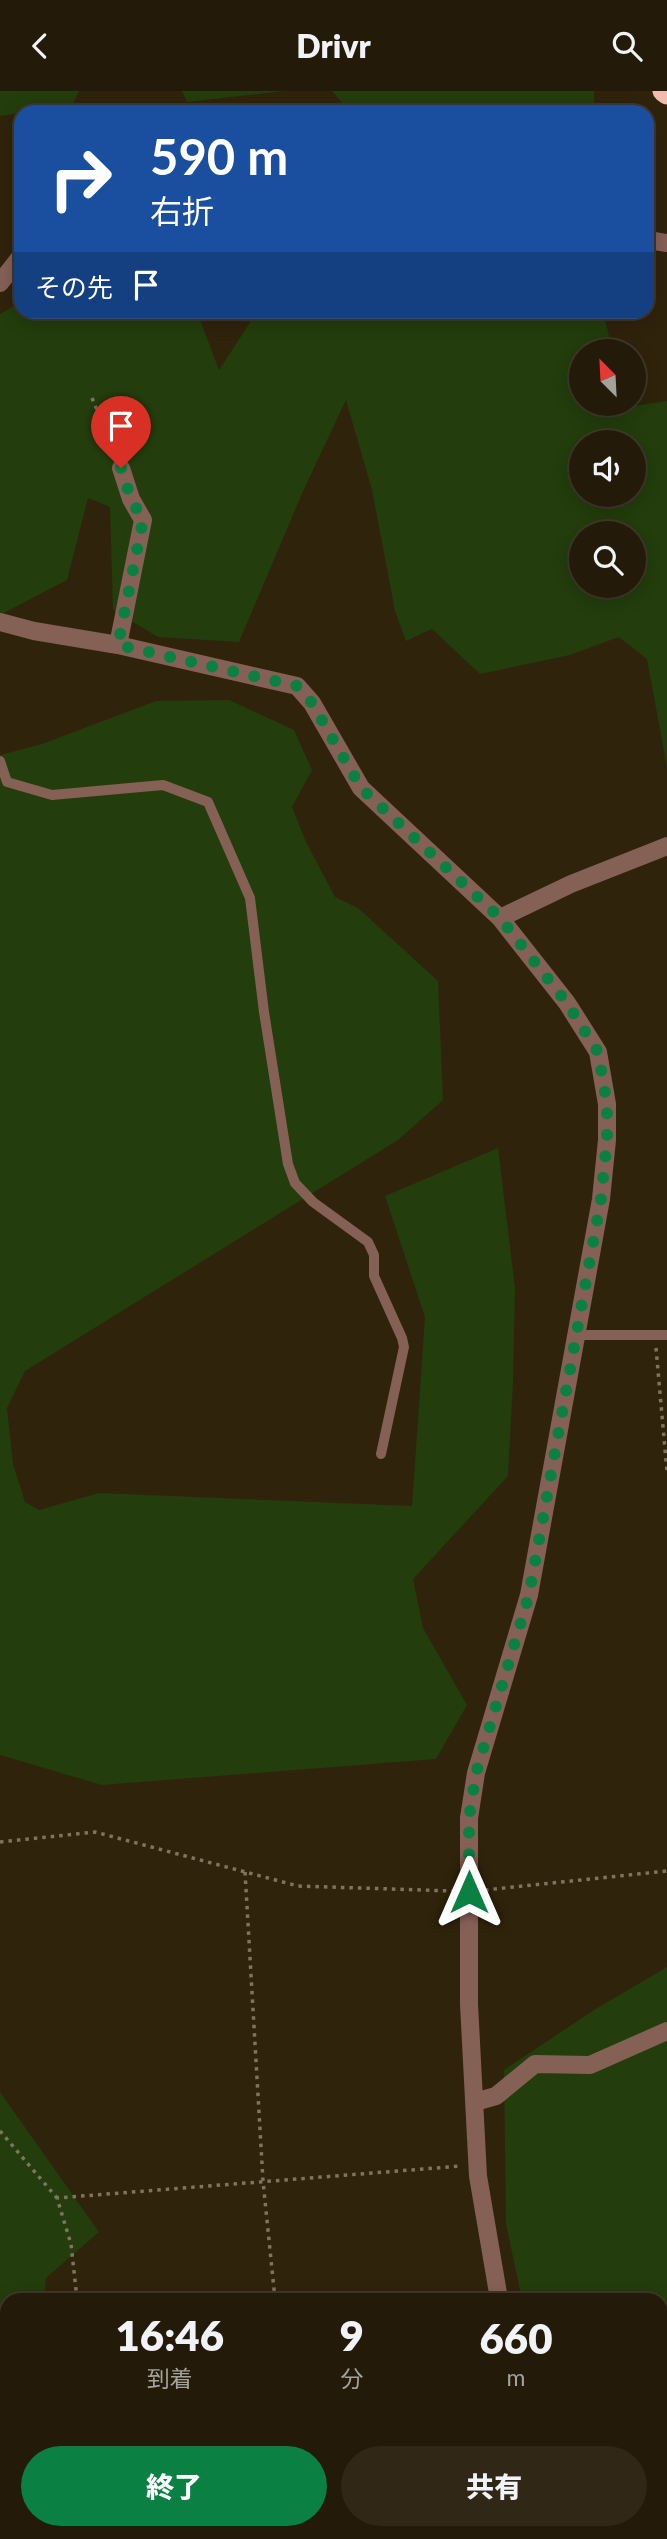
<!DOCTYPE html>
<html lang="ja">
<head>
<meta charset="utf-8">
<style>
  :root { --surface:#241a09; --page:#302717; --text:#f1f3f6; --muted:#a3a19c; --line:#41382a; --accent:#0b8043 }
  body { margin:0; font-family:Lato,"Noto Sans JP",sans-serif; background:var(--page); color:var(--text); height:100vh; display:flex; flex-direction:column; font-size:26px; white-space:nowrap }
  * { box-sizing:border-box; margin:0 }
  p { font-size:23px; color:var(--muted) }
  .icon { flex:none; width:38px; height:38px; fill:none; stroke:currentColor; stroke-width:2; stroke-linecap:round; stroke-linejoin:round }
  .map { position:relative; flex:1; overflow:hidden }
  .details { position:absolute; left:0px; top:2202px; width:668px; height:247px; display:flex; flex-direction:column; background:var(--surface); border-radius:21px 21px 0 0; box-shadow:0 4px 18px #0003,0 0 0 2px var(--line) }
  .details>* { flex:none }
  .hud { position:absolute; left:14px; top:14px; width:640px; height:214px; border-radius:21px; box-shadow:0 4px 18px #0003,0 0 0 2px var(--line); background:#1a4fa0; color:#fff; overflow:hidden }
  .needle { width:46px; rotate:336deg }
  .controls { position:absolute; left:569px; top:248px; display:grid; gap:14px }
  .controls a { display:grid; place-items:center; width:77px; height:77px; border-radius:50%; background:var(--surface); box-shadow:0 4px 18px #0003,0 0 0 2px var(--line); font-size:35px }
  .pin { position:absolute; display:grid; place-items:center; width:60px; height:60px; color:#fff; margin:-72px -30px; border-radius:50% 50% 50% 0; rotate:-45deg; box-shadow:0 0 7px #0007 }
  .pin .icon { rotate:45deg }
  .me { position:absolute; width:77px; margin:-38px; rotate:0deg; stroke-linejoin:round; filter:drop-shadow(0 0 5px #0008) }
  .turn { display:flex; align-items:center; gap:24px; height:147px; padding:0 21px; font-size:32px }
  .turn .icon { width:91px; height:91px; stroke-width:2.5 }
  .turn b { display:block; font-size:49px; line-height:60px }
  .then { display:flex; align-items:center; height:66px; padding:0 21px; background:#0003; gap:14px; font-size:26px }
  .eta { display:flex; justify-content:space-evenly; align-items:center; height:119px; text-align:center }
  .eta b { font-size:42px; font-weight:800; line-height:49px }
  .primary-button { display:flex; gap:14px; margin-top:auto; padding:14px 21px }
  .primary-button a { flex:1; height:80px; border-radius:42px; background:var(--accent); color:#fff; font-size:28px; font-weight:800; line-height:80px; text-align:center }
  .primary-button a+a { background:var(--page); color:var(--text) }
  header { display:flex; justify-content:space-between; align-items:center; height:91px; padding:0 21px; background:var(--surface); font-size:32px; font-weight:800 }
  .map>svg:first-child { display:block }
  .green { fill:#233d0c; fill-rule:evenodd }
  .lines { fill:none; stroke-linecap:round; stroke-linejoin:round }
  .path { stroke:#7f7460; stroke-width:3.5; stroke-dasharray:3.5 5; stroke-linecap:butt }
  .service { stroke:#856055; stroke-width:10 }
  .minor { stroke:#856055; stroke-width:18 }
  .motorway { stroke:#f3bbac; stroke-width:21 }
  .route { stroke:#0b8043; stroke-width:12; stroke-dasharray:0 21.6 }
</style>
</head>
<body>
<header><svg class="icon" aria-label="back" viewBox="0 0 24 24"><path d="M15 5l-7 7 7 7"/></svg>Drivr<svg class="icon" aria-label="search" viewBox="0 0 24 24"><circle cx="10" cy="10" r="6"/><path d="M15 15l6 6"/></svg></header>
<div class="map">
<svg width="667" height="2448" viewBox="0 0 667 2448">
  <rect width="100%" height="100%" fill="#30230c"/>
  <path class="green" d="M0 0H79L72 15 0 25Z
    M182 0H284L187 11Z
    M332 0H594V21H350Z
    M21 211V220L197 221 219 279 257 221H603L613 261H581V313H626L627 316 667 310V677L647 568 619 546 570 564 480 583 432 538 406 550 395 520 372 399 346 309 304 398 239 551 158 546 113 519 110 416 88 407 67 489 0 524V223ZM581 352H634V404H581ZM581 443H634V495H581Z
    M229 609 294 639 312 679 292 716 306 751 335 806 358 817 438 890 443 1009 398 1049 25 1280 7 1317 13 1373 25 1411 39 1419 99 1402 412 1415 425 1226 385 1105 498 1057 515 1197 513 1290 508 1385 413 1488 423 1537 467 1614 436 1668 102 1694 0 1664V664L42 653 156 610Z
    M667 1876V2440L662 2441V2208H522L506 2133 504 1979 594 1919Z
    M0 2001 99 2141 46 2187 44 2208H7V2380L0 2388Z"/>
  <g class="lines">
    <path class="path" d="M92 307 115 362
      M656 1257 667 1381
      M0 1751 95 1741 298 1795 453 1800
      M245 1781 263 2090 275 2208
      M485 1799 667 1780
      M0 2040 57 2107
      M77 2208 71 2153 57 2107 461 2075
      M0 2400 7 2396
      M79 2441 84 2448
      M299 2441 300 2448
      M356 2448 362 2441"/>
    <path class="service" d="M0 670 7 691 52 704 163 694 208 711 250 807 264 921 288 1073 295 1092 313 1111 368 1151 374 1164V1185L402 1247 404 1256 381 1363
      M576 1244H667"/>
    <path class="minor" d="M648 149 667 152
      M0 192 21 165
      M0 531 34 540 118 554 297 595 312 612 361 697 500 827 567 912 598 961 607 1013V1049L601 1108 529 1504 476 1682 469 1727V1913L478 2085 499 2208
      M118 554 143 429 131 408 121 377
      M500 827 571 793 667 755
      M475 2011 496 2005 535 1973 590 1974 667 1940
      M541 2441 542 2448"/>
    <path class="motorway" d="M663 0 667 3"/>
  </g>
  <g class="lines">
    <path class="route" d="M121 377 131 408 143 429 118 554 297 595 312 612 361 697 500 827 567 912 598 961 607 1013V1049L601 1108 529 1504 476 1682 469 1727V1801"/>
  </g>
</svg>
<div class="controls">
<a><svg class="needle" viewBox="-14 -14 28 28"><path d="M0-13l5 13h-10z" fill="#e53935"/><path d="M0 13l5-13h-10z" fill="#a3a19c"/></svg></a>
<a><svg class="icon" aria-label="sound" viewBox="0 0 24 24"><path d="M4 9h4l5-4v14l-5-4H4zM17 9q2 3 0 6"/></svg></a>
<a><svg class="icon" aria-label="search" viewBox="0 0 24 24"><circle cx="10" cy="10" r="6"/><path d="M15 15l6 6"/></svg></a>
</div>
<div class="pin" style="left:121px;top:377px;background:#d93025"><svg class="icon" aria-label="arrive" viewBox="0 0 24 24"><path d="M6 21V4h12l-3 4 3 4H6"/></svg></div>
<svg class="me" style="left:469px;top:1801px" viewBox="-20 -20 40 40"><path d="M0-17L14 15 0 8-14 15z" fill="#0b8043" stroke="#fff" stroke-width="4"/></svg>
<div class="hud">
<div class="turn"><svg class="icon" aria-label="right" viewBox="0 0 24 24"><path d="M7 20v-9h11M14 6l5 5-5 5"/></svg><div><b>590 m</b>右折</div></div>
<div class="then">その先<svg class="icon" aria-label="arrive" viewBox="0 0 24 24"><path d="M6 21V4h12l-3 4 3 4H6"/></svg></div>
</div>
<section class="details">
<div class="eta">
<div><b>16:46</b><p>到着</p></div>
<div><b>9</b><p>分</p></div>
<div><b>660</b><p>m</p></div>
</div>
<div class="primary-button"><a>終了</a><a>共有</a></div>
</section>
</div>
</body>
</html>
